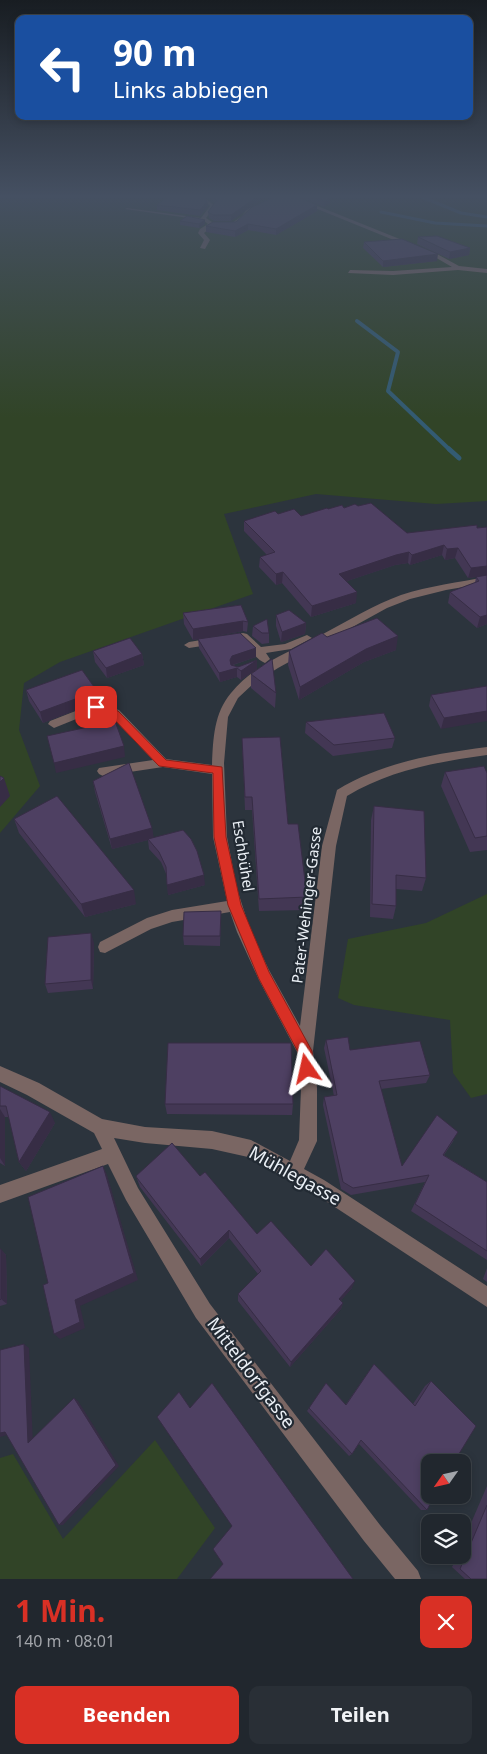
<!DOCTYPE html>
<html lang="de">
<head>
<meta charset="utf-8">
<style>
  :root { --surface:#21272e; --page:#292f36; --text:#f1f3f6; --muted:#a2a5aa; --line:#3e444a; --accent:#d93025 }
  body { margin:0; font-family:"Noto Sans",sans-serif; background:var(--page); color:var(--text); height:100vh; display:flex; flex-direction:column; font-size:19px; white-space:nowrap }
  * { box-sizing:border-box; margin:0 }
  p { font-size:16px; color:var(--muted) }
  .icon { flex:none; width:28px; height:28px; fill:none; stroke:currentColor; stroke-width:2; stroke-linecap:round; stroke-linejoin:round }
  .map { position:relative; height:1579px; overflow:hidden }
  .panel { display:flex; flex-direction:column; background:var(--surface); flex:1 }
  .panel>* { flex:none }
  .hud { position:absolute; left:15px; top:15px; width:458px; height:105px; border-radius:10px; box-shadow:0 2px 8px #0003,0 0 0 1px var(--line); background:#1a4fa0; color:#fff; overflow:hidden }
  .needle { width:32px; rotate:236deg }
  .buttons { position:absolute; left:421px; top:1454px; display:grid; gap:10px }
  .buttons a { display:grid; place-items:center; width:50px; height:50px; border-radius:10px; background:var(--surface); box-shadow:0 2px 8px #0003,0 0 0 1px var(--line); font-size:25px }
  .pin { position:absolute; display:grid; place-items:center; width:42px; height:42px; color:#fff; margin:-21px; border-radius:10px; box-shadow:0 2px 8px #0006 }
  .me { position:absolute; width:55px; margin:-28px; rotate:349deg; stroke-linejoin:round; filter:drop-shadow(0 0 4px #0008) }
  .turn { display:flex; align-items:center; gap:18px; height:105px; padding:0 15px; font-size:22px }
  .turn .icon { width:65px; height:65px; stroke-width:2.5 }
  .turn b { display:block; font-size:35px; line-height:42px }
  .round { display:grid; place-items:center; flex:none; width:52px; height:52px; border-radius:10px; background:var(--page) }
  .head { display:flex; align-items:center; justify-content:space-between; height:85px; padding:0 15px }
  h1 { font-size:30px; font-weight:700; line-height:38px; color:var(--accent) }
  .cta { display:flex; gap:10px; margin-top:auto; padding:10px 15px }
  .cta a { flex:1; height:58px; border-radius:10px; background:var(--accent); color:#fff; font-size:20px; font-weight:700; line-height:58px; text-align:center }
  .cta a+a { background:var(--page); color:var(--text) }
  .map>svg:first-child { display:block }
  .green { fill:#314427 }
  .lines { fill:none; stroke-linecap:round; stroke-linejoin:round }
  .stream-far2 { stroke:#335b72; stroke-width:3 }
  .stream-far1 { stroke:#335b72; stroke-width:4 }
  .stream { stroke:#335b72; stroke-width:5 }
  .minor { fill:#7a6663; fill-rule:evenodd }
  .wall { fill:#433754 }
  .shaded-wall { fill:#372d45 }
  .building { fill:#4e4062; stroke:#372d45 }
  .route { fill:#d93025; stroke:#8d1f18 }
  .labels { text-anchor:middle; stroke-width:4.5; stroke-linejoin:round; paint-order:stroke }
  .street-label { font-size:15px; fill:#ebf0f6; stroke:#222a33 }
  .near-street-label { font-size:18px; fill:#ebf0f6; stroke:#222a33 }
</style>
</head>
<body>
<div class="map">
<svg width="487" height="1579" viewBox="0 0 487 1579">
  <rect width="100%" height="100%" fill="#2c343d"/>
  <path class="green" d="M0 197H487V501L436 504 316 494 224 514 253 594 60 662 24 683 19 730 40 786 0 833Z
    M487 894V1094L471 1098 453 1073 450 1020 354 1005 338 998 348 939 426 923Z
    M155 1440 215 1528 177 1579H0V1458L13 1454 63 1539Z"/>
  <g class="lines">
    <path class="stream-far2" d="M422 197 461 213 487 217
      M381 212 435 223 487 226"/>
    <path class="stream-far1" d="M357 321 398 352 388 391 450 450"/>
    <path class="stream" d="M449 449 459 458"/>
    <path class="minor" d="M190 197 205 198 215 206 206 218 215 224 204 233 210 240 205 249 200 248 204 240 198 233 200 229 208 224 203 220 125 209 127 208 201 218 210 206 205 201Z
      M276 197H283L251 211 246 218 234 226 229 225 242 216 247 209Z
      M288 197H295L437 254 459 266 487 269V273L458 270 393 275 348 273 350 270 393 271 452 267 433 256Z
      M487 577V583L446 590 410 599 387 608 278 668 253 684 238 698 228 717 224 763 227 837 237 889 251 932 269 970 300 1026 322 846 337 790C383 762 434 754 487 747V755C437 762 390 770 347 796L336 846 313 1051 317 1088V1141L304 1169 324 1180 487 1286V1307L312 1192 248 1157 212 1149 145 1143 114 1138 138 1188 210 1304 380 1525 418 1571 421 1579H395L364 1541 196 1318 126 1200 108 1164 0 1203V1185L102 1149 94 1133 27 1095 0 1082V1066L39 1083 102 1119 145 1127 212 1131 251 1140 290 1161 299 1140 301 1088 297 1052 259 980 237 932 230 912 172 922 151 929 105 953 100 952 98 947 100 942 147 918 172 910 227 901 213 837 212 774 163 767 103 776 99 774 97 771 99 768 153 760 111 716 96 711 54 728 48 724 50 721 96 703 119 710 166 759 212 765C213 739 214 713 231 693 253 665 292 651 323 634 349 620 374 605 401 595 429 586 459 582 487 577Z
      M243 633 247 634 261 647 285 644 307 635 312 638 291 649 266 653 270 659 265 663C256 660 248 646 241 640L189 648 184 645 189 642Z"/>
  </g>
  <path class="wall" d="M206 197H273L261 200 231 221H214L209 218 208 212 215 203 211 199Z
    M301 197 330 198V203L324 207Z
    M157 205 208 206 200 216 157 210Z
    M317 205V211L276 235 248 230 235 237 206 232V226L236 222Z
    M180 221 205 224 199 228 180 225Z
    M418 237 470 248 469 255 449 259 417 244Z
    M364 242 437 261 383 267 363 248Z
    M358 506 407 533 487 527V624L477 628 448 603 450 592 475 583 476 577 468 578 455 558 445 560 442 555 410 565 408 563 395 565 347 581 356 603 311 617 282 583 276 585 259 567 260 557 267 555 244 531V521L278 514 301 516 328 509Z
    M241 605 248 622 247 632 243 631 193 640 184 624 183 613Z
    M276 615 306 623 305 634 281 642 276 626Z
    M253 626 269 633V643L262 644 252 636Z
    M327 637 396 650 364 662 299 700 288 665 289 651Z
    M198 639 256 657 233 665 238 667 257 669 241 680 237 677 220 682 199 648Z
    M93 651 142 654 144 665 107 678 95 662Z
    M251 674 276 693 275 708 251 688Z
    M487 686 441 729 429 706 431 695Z
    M26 690 97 691 99 701 43 723 29 701Z
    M306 722 395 738 392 748 333 756 305 733Z
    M242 738 288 824 307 897 306 910 259 911 252 810H245Z
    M445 772 487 773V850L470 852 441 786Z
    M93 781 152 828 153 837 205 885 168 895 167 876 161 862 149 849 148 840 112 849 95 792Z
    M374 806 426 878 422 891 396 889V906L393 919 370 917 371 820Z
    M14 819 136 904 85 917 19 833Z
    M221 911 220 946 184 945 183 936Z
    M94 943 93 989 48 993 45 984Z
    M326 1040 350 1050 430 1075 426 1083 381 1089 402 1166 454 1140 444 1155 487 1182V1260L411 1211 425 1182 351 1195 341 1189 323 1105 324 1097 334 1096 324 1048Z
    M0 1086 55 1123 26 1171 19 1162 9 1117H5V1166L0 1163Z
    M165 1104H293L292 1115 167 1114Z
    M136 1176H200L257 1234 311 1266 352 1288 341 1300 343 1303 341 1309 290 1367 238 1301V1294L258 1274 229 1238 201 1266 140 1187Z
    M0 1249 6 1255 7 1304 0 1306Z
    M487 1268V1282L483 1279Z
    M374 1364 413 1404 425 1386 431 1381 427 1510H421L359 1444 352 1454 349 1456 307 1411 309 1408 346 1404Z
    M487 1486V1579H465L452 1567 458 1555H462V1544Z"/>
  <path class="shaded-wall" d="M257 197H273L261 200 231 221V215Z
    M330 198V203L324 207V201Z
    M207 201 208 206 200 216V210Z
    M317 205V211L276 235V229Z
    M205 220V224L199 228V224Z
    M248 224V230L235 237V231Z
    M470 248 469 255 449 259 450 252Z
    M438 254 437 261 383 267V261Z
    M444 545 442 555 410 565 412 555Z
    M458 548 455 558 445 560 447 549Z
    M409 552 408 563 395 565 338 584 339 574 396 555Z
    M487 566V576L468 578 471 568Z
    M283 572 282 583 276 585V574Z
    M357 592 356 603 311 617 312 606Z
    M487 615V624L477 628 480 617Z
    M243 621V631L193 640V629Z
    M306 623 305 634 281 642 282 632Z
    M398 636 396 650 364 662 299 700 300 687 366 649Z
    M256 648V657L232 665 237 668V677L220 682 219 673 230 660 232 656Z
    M142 654 144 665 107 678 106 668Z
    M257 660V669L241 680V671Z
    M97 691 99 701 43 723 40 712Z
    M487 711V721L441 729 444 718Z
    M124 746 125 757 56 773 54 763Z
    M4 778 10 796 0 807V782Z
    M152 828 154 838 148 839V840L112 849 110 839Z
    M204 875 205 885 168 895 167 885Z
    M134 890 136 904 85 917 81 904Z
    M91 933 94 943 93 989 91 980Z
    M0 1109 5 1117V1166L0 1158Z
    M50 1112 55 1123 26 1171 19 1162Z
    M103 1166 107 1175 138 1280 80 1306 85 1328 60 1339 54 1334 75 1300Z
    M229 1230V1238L201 1266 200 1259Z
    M1 1249 6 1255 7 1304 1 1299Z
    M355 1281 352 1288 337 1305 339 1299Z
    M343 1303 341 1309 290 1367 291 1362Z
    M24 1344 29 1348 33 1445 28 1443Z
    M74 1398 78 1401 119 1466 63 1525H59Z
    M5 1432 11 1434 0 1437V1433Z"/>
  <path class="building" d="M168 197H204L207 201 200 210 157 205Z
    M214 197H257L231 215H213L208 212 217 200Z
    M274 197H298L317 205 276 229 248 224 235 231 206 226 213 222H236L252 207Z
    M315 197H330V198L324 201Z
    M187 216 205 220 199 224 180 221Z
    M437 236 470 248 450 252 418 237Z
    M402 239 438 254 383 261 364 242Z
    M371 503 407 533 477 525V528L487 527V566L471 568 458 548 447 549 444 545 412 555 409 552 396 555 339 574 357 592 312 606 283 572 276 574 260 557 275 552 244 521 275 511 278 514 294 509 301 516 327 508 328 509 342 505 344 508 355 504 358 506Z
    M487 575V615L480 617 450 592 479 581 476 577Z
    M241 605 248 622 243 621 193 629 183 613Z
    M289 610 306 623 282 632 276 615Z
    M377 618 398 636 366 649 300 687 289 651 322 633 327 637Z
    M267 619 269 633H262L253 626Z
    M240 633 256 648 232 656 230 660 231 665 238 667 257 660 241 671 237 668 219 673 198 639Z
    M130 638 142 654 106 668 93 651Z
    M272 659 276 693 251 674Z
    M82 670 97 691 40 712 26 690Z
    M487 686V711L444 718 431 695Z
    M384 713 395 738 334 745 306 722Z
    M115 721 124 746 54 763 47 736Z
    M280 737 288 824H298L307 897 259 899 252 797H245L242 738Z
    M129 763 152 828 110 839 93 781Z
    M484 766 487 773V836L475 838 445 772Z
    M0 776 4 778 0 782Z
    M57 796 134 890 81 904 14 819Z
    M374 806 424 811 426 878 396 875V906L372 904Z
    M183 830 191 839 197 851 204 875 167 885 166 867 159 852 148 839Z
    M221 911 220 936H183L184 912Z
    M91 933V980L45 984 48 937Z
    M348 1037 350 1050 420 1041 430 1075 379 1081 402 1166 437 1115 458 1132 443 1155 487 1182V1251L415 1204 429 1175 353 1188 343 1182 324 1097 337 1095 326 1040Z
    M168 1043H291L293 1104H165Z
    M0 1086 50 1112 19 1162 6 1106H0Z
    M172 1143 200 1176 205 1172 257 1234 271 1221 311 1266 326 1249 355 1281 339 1299 343 1303 291 1362 238 1294 261 1271 229 1230 200 1259 137 1178 136 1176Z
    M103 1166 134 1273 75 1300 80 1322 54 1334 43 1285 48 1283 28 1197Z
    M0 1249H1V1299L0 1300Z
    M24 1344 28 1443 74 1398 116 1465 59 1525 5 1432 0 1433V1350Z
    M374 1364 415 1406 431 1381 476 1426 454 1462H430V1495H435L427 1510 361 1440 352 1454 309 1408 326 1383 346 1405Z
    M212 1383 353 1579H210L223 1564 213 1549 232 1526 157 1417 179 1392 190 1408Z
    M487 1505V1579H471L460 1569Z"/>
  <linearGradient id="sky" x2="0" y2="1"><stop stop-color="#181d22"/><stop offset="0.47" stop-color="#455062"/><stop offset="1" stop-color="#455062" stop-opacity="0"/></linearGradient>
  <rect width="487" height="418" fill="url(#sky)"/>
  <path class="route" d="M96 704 118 711 166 760 222 767 226 837 241 905 269 972 312 1051 314 1069 312 1074 307 1076 302 1074 298 1052 259 979 228 905 214 837 213 773 159 766 111 716 92 710 91 707Z"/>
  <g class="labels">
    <g class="street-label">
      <text transform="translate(243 856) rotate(81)" y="5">Eschbühel</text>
      <text transform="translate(307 905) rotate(-83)" y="5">Pater-Wehinger-Gasse</text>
    </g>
    <g class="near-street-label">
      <text transform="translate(295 1176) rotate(29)" y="6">Mühlegasse</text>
      <text transform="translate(251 1373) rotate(53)" y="6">Mitteldorfgasse</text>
    </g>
  </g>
</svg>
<div class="buttons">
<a><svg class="needle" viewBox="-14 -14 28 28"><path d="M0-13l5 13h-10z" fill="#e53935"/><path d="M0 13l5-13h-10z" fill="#a2a5aa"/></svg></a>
<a><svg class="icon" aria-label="layers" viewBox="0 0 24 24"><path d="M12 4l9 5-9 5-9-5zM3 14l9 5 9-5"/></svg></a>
</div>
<div class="pin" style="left:96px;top:707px;background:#d93025"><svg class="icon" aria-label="arrive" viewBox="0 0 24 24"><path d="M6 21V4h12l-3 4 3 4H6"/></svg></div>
<svg class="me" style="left:307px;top:1069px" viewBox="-20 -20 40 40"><path d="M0-17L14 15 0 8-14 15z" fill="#d93025" stroke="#fff" stroke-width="4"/></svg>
<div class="hud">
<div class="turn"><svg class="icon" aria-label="left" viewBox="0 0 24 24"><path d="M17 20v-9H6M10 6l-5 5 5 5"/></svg><div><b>90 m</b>Links abbiegen</div></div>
</div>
</div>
<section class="panel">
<div class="head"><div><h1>1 Min.</h1><p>140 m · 08:01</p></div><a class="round" style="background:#d93025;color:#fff"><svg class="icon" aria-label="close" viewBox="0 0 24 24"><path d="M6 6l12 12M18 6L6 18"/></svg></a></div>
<div class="cta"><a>Beenden</a><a>Teilen</a></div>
</section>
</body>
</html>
